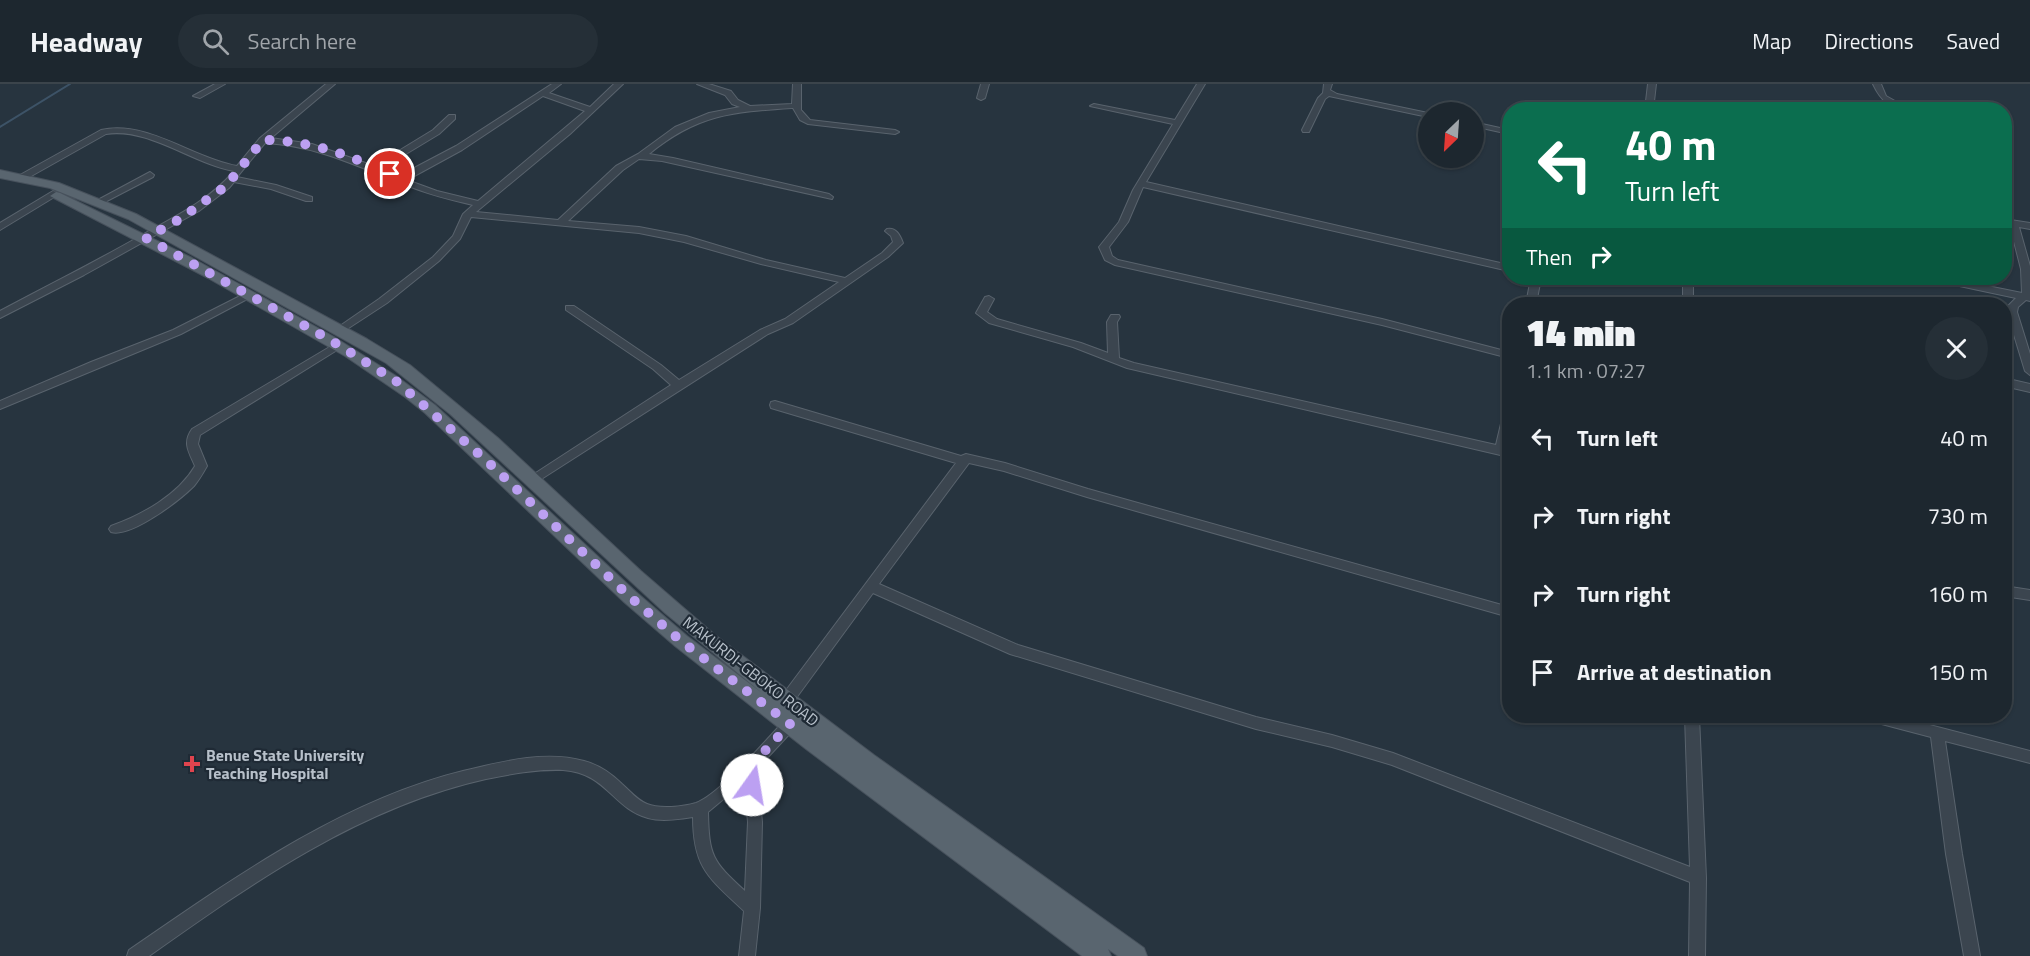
<!DOCTYPE html>
<html lang="en">
<head>
<meta charset="utf-8">
<style>
  :root { --surface:#1d272f; --page:#252f37; --text:#f1f3f6; --muted:#a0a5aa; --line:#3b444b }
  body { margin:0; font-family:"Titillium Web",sans-serif; background:var(--page); color:var(--text); height:100vh; display:flex; flex-direction:column; font-size:22px; white-space:nowrap }
  * { box-sizing:border-box; margin:0 }
  p { font-size:20px; color:var(--muted) }
  .icon { flex:none; width:33px; height:33px; fill:none; stroke:currentColor; stroke-width:2; stroke-linecap:round; stroke-linejoin:round }
  .map { position:relative; flex:1; overflow:hidden }
  .details { position:absolute; left:1502px; top:213px; width:510px; height:426px; display:flex; flex-direction:column; background:var(--surface); border-radius:24px; box-shadow:0 2px 4px #0004,0 0 0 2px var(--line) }
  .details>* { flex:none }
  .hud { position:absolute; left:1502px; top:18px; width:510px; height:183px; border-radius:24px; box-shadow:0 2px 4px #0004,0 0 0 2px var(--line); background:#0b6e4f; color:#fff; overflow:hidden }
  .needle { width:39px; rotate:205deg }
  .buttons { position:absolute; left:1418px; top:18px; display:grid; gap:12px }
  .buttons a { display:grid; place-items:center; width:66px; height:66px; border-radius:50%; background:var(--surface); box-shadow:0 2px 4px #0004,0 0 0 2px var(--line); font-size:30px }
  .pin { position:absolute; display:grid; place-items:center; width:51px; height:51px; color:#fff; margin:-26px; border:3px solid #fff; border-radius:50%; box-shadow:0 2px 6px #0007 }
  .me { position:absolute; width:66px; margin:-33px; rotate:13deg; stroke-linejoin:round; filter:drop-shadow(0 0 4px #0008) }
  .turn { display:flex; align-items:center; gap:21px; height:126px; padding:0 24px; font-size:27px }
  .turn .icon { width:78px; height:78px; stroke-width:2.5 }
  .turn b { display:block; font-size:42px; line-height:51px }
  .then { display:flex; align-items:center; height:57px; padding:0 24px; background:#0003; gap:12px; font-size:22px }
  .round { display:grid; place-items:center; flex:none; width:63px; height:63px; border-radius:32px; background:var(--page) }
  .headline { display:flex; align-items:center; justify-content:space-between; height:102px; padding:0 24px }
  h1 { font-size:36px; font-weight:800; line-height:45px }
  ul { padding:0; list-style:none }
  li { display:flex; align-items:center; gap:18px; height:78px; padding:0 24px }
  li div { flex:1 }
  li b { display:block; font-size:22px }
  li em { font-style:normal }
  header { display:flex; align-items:center; gap:36px; box-sizing:border-box; height:84px; padding:0 30px; background:var(--surface); border-bottom:2px solid var(--line) }
  header strong { font-size:28px }
  nav { display:flex; gap:33px; margin-inline-start:auto; font-size:21px }
  .search { width:420px; height:54px; background:var(--page); display:flex; align-items:center; gap:15px; box-sizing:border-box; padding:0 21px; border-radius:33px; color:var(--muted); font-size:22px }
  .map>svg:first-child { display:block }
  .lines { fill:none; stroke-linecap:round; stroke-linejoin:round }
  .stream { stroke:#3d5367; stroke-width:2 }
  .minor-casing { stroke:#59636d; stroke-width:2 }
  .major-casing { stroke:#47515c; stroke-width:2 }
  .minor { fill:#3b454f; fill-rule:evenodd }
  .major { fill:#59656f; fill-rule:evenodd }
  .route { stroke:#bca0f2; stroke-width:10; stroke-dasharray:0 18 }
  .health-dot { fill:#e0444e; stroke:#1f2a35; stroke-width:2 }
  .labels { text-anchor:middle; stroke-width:4.5; stroke-linejoin:round; paint-order:stroke }
  .street-label { font-size:16px; fill:#b7c0ca; stroke:#1f2a35 }
  .poi-label { font-size:16px; font-weight:bold; fill:#b7c0ca; stroke:#1f2a35; text-anchor:start }
</style>
</head>
<body>
<header>
<strong>Headway</strong>
<div class="search"><svg class="icon" aria-label="search" viewBox="0 0 24 24"><circle cx="10" cy="10" r="6"/><path d="M15 15l6 6"/></svg>Search here</div>
<nav><a>Map</a><a>Directions</a><a>Saved</a></nav>
</header>
<div class="map">
<svg width="2030" height="872" viewBox="0 0 2030 872">
  <rect width="100%" height="100%" fill="#27343f"/>
  <g class="lines">
    <path class="stream" d="M0 43 70 0"/>
    <defs>
      <path id="minor" d="M215 0H225L200 14 193 12Z
        M326 0H335L271 54 312 60 374 82 433 46 449 31H455V35L439 50 381 85 399 92 456 62 552 0H561L549 9 590 23 614 0H623L570 50 476 128 558 136 616 82 638 70 675 43 709 29 740 23 732 20 725 11 697 0H709L731 7 738 16 750 22 792 20 793 0H801V26L810 36 895 46 899 48 895 50 808 40 800 36 793 24C732 28 698 30 649 70L673 74 829 110 833 113 832 115 662 77 639 75 623 86 568 137 639 143 686 152 766 176 845 194 882 169 893 158 891 152 885 147 887 145C896 143 900 151 903 159L888 173 793 239 768 250 532 401 526 397 528 394 671 301 653 285 566 226V222H574L661 281 679 296 760 246 785 235 839 198 761 180 684 158 639 149 471 133 460 155 439 177 387 219 341 249 336 246 337 244 379 215 433 173 453 152 463 130 473 121C452 116 431 111 411 103 360 84 320 62 265 59L237 93 276 101 312 113V117H306L271 105 234 98 229 104 199 127 84 191 0 234V227C45 203 91 180 135 155 170 135 208 118 234 87 193 80 148 43 106 50L26 95H20V91L101 46C148 36 192 74 237 82L260 54ZM543 12 585 27 478 117 437 107 407 96 462 66Z
        M981 0H989L985 14 981 16 977 14Z
        M1197 0H1205L1146 98 1509 181V187L1143 103 1128 138 1109 163 1112 172 1118 176 1382 235 1509 268V274L1382 241 1115 181 1105 176 1099 163 1119 138 1133 106 1173 40 1090 22 1094 20 1175 36Z
        M1324 0H1332L1330 6 1337 10 1428 29V33L1329 12 1325 15 1309 48H1303L1302 46 1318 14 1323 9Z
        M1648 0H1656L1653 26H1645Z
        M1873 0H1881L1886 12 1911 26C1891 26 1881 17 1873 0Z
        M1473 38 1509 46V50L1473 42Z
        M150 88 154 91 153 93 103 119 100 120 96 117Z
        M53 107 56 108V112L0 146V139Z
        M2004 135 2030 139V145L2019 143 2030 182V217L2026 216 2018 223 2017 228 2030 270V291L2025 287 2007 228 2008 222 2016 214 1936 197 1931 194H1948L2022 209 2021 185 2010 142 2004 141Z
        M1531 194H1541L1536 220H1526Z
        M1683 194H1693V220H1683Z
        M248 208 251 209V213L181 250 0 325V317L91 278 173 246Z
        M989 212 994 215 987 228 997 235 1081 259 1108 269 1107 238 1111 231H1119L1120 233 1117 238 1119 274 1134 279 1496 361 1504 327 1509 323 1507 364 1509 365V373L1127 284 1073 263 989 239 976 229 985 213Z
        M338 258 343 261 342 263 200 351 198 360 207 382C203 389 199 396 194 402 180 416 131 454 111 448L109 445 111 442C142 431 178 411 195 382 189 368 182 359 192 345Z
        M2004 294 2030 300V308L2004 302Z
        M775 317 961 372 966 370 1005 379 1088 405 1509 523V533L1087 413 1004 387 969 379 879 500 1018 561 1256 633 1332 651 1393 669 1690 783 1685 632H1699L1706 794 1705 872H1689L1690 798 1392 681 1332 663 1256 645 1010 570 873 509 791 621 786 623 781 621 779 617 781 613 956 379 771 324 770 321 771 318Z
        M2004 502 2030 506V516L2004 512Z
        M1867 632H1895L2030 667V679L1945 657 1962 770 1980 872H1964L1946 770 1931 653 1874 638 1869 636Z
        M790 634 795 636 797 640 795 644 757 685 762 738 760 824 755 872H739L744 827C709 794 693 784 693 733 679 735 662 738 648 734 612 724 607 689 563 686 536 685 511 690 486 695 360 723 252 799 149 872H127L129 866C231 796 341 717 463 687 501 678 545 666 584 677 599 681 611 689 622 700 630 707 637 716 647 720 659 725 683 723 696 719 720 710 766 656 785 636ZM744 698 748 738 745 807C712 777 709 772 708 728Z"/>
      <path id="major" d="M0 86 59 99 136 130 367 255 410 281 498 354 641 487 715 551 874 671 1144 864 1147 872H1118L1108 865 1111 872H1082L806 665 675 562 624 518 425 329 405 313 345 272 208 194 50 112 56 108 60 109 192 174 334 253 396 292 435 321 636 508 687 552 762 609 665 529 450 330 386 279 128 135 50 104 0 94Z"/>
    </defs>
    <use href="#minor" class="minor-casing"/>
    <use href="#major" class="major-casing"/>
    <use href="#minor" class="minor"/>
    <use href="#major" class="major"/>
  </g>
  <g class="lines">
    <path class="route" d="M390 90C349 71 309 56 263 56L226 102 180 135 146 154 327 254 396 297 488 378 630 513 681 557 790 640 750 683 752 701"/>
  </g>
  <path class="health-dot" d="M189 671h6v6h6v6h-6v6h-6v-6h-6v-6h6z"/>
  <g class="labels">
    <g class="street-label">
      <text transform="translate(751 587) rotate(38)" y="6">MAKURDI-GBOKO ROAD</text>
    </g>
    <g class="poi-label">
      <text x="206" y="677">Benue State University<tspan x="206" dy="18">Teaching Hospital</tspan></text>
    </g>
  </g>
</svg>
<div class="buttons">
<a><svg class="needle" viewBox="-14 -14 28 28"><path d="M0-13l5 13h-10z" fill="#e53935"/><path d="M0 13l5-13h-10z" fill="#a0a5aa"/></svg></a>
</div>
<div class="pin" style="left:390px;top:90px;background:#d93025"><svg class="icon" aria-label="arrive" viewBox="0 0 24 24"><path d="M6 21V4h12l-3 4 3 4H6"/></svg></div>
<svg class="me" style="left:752px;top:701px" viewBox="-20 -20 40 40"><circle r="19" fill="#fff"/><path d="M0-13L10 11 0 6-10 11z" fill="#bca0f2"/></svg>
<div class="hud">
<div class="turn"><svg class="icon" aria-label="left" viewBox="0 0 24 24"><path d="M17 20v-9H6M10 6l-5 5 5 5"/></svg><div><b>40 m</b>Turn left</div></div>
<div class="then">Then<svg class="icon" aria-label="right" viewBox="0 0 24 24"><path d="M7 20v-9h11M14 6l5 5-5 5"/></svg></div>
</div>
<section class="details">
<div class="headline"><div><h1>14 min</h1><p>1.1 km · 07:27</p></div><a class="round"><svg class="icon" aria-label="close" viewBox="0 0 24 24"><path d="M6 6l12 12M18 6L6 18"/></svg></a></div>
<ul>
<li><svg class="icon" aria-label="left" viewBox="0 0 24 24"><path d="M17 20v-9H6M10 6l-5 5 5 5"/></svg><div><b>Turn left</b></div><em>40 m</em></li>
<li><svg class="icon" aria-label="right" viewBox="0 0 24 24"><path d="M7 20v-9h11M14 6l5 5-5 5"/></svg><div><b>Turn right</b></div><em>730 m</em></li>
<li><svg class="icon" aria-label="right" viewBox="0 0 24 24"><path d="M7 20v-9h11M14 6l5 5-5 5"/></svg><div><b>Turn right</b></div><em>160 m</em></li>
<li><svg class="icon" aria-label="arrive" viewBox="0 0 24 24"><path d="M6 21V4h12l-3 4 3 4H6"/></svg><div><b>Arrive at destination</b></div><em>150 m</em></li>
</ul>
</section>
</div>
</body>
</html>
